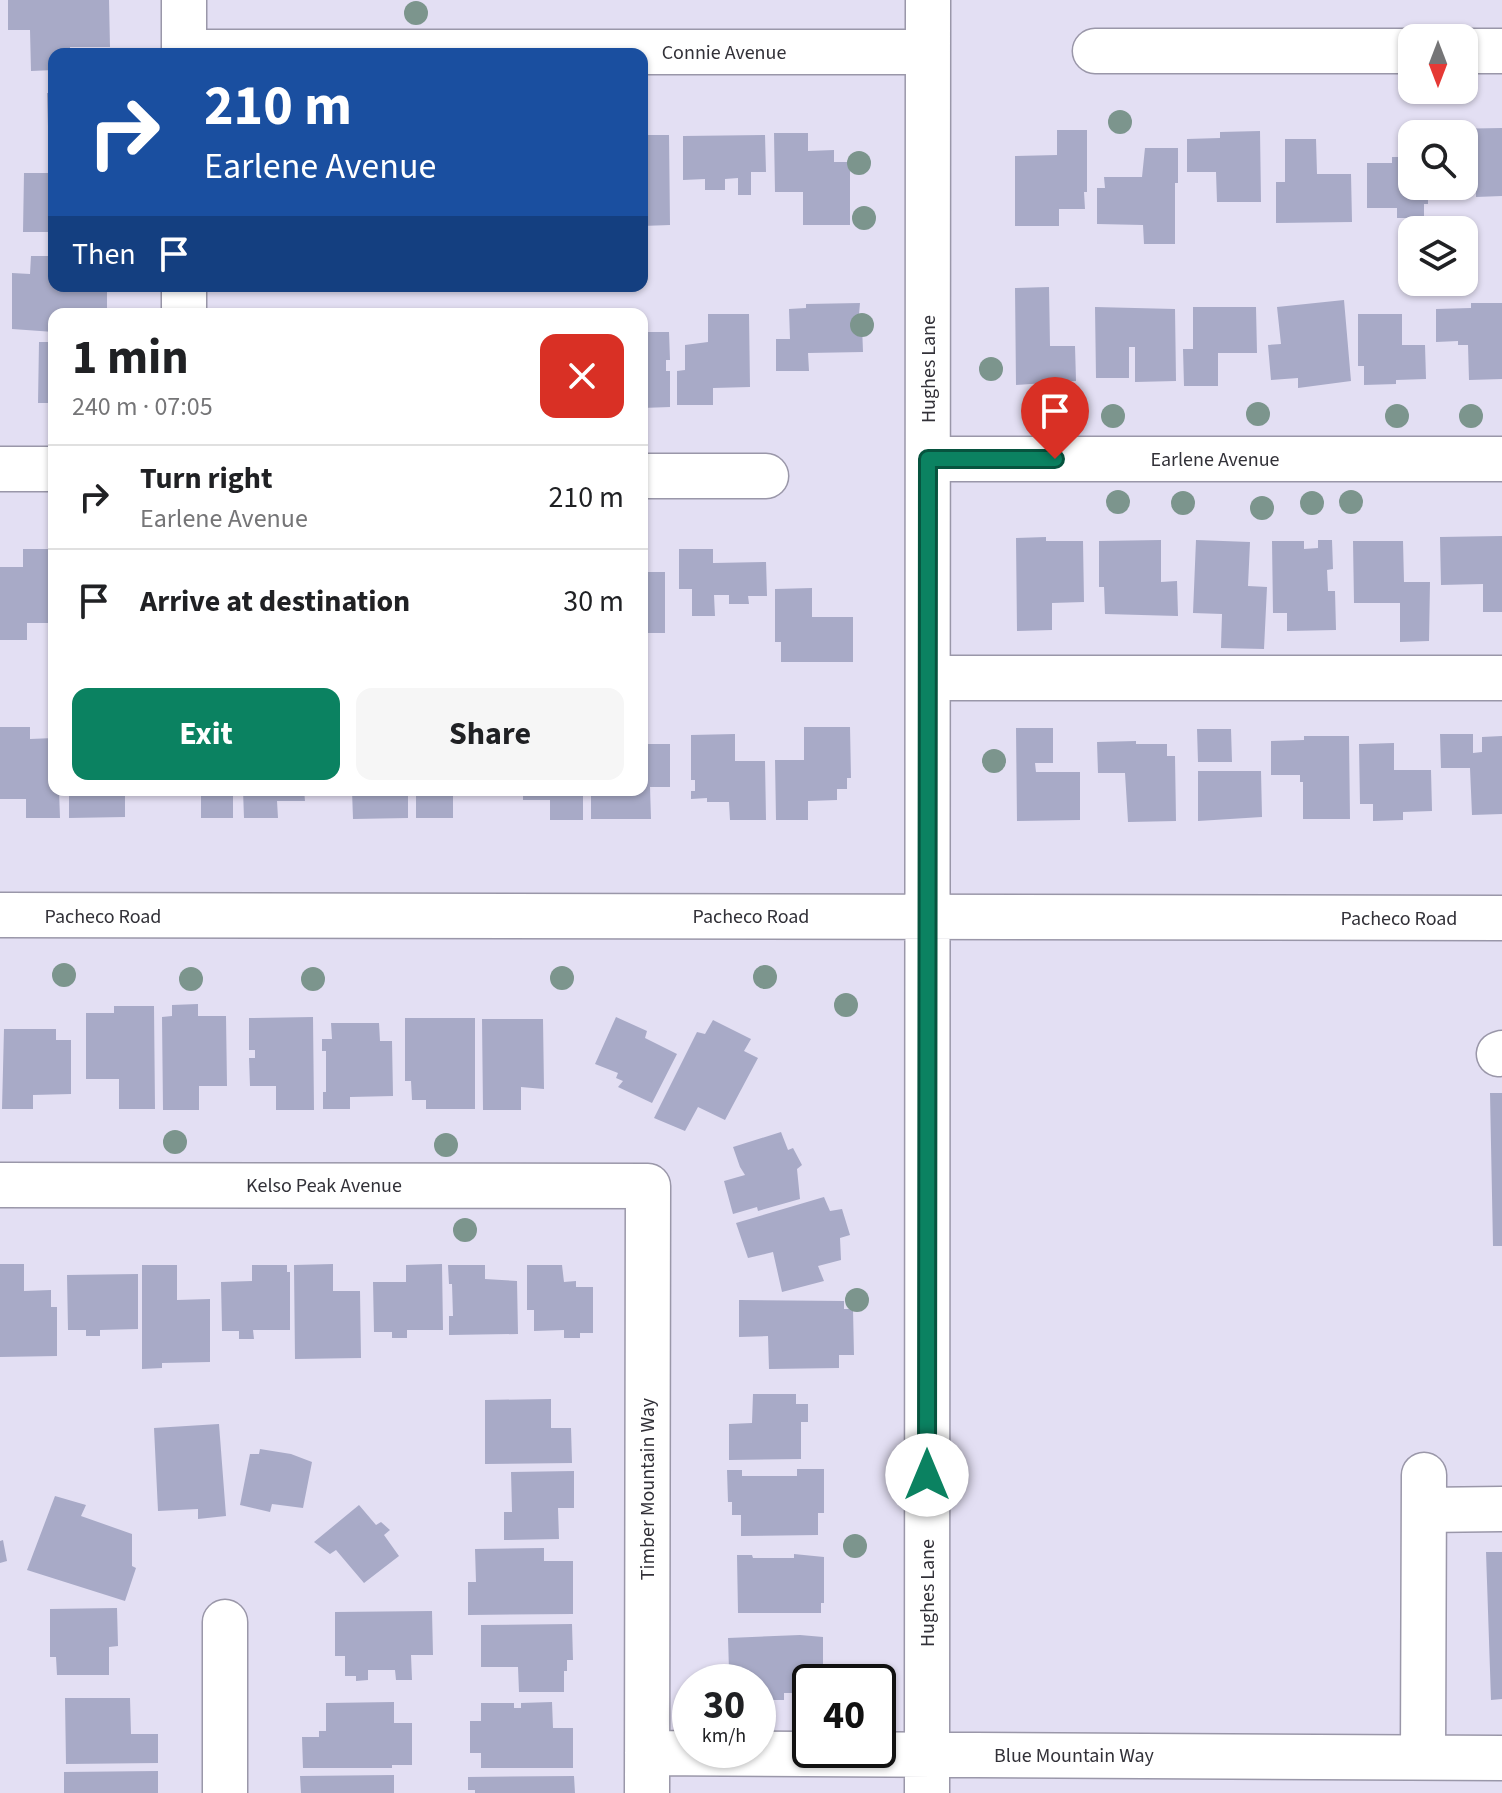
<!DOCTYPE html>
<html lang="en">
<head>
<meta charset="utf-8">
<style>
  :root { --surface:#fff; --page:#f6f6f6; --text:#202124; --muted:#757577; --line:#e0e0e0; --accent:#0b8261 }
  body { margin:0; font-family:"Source Sans 3",sans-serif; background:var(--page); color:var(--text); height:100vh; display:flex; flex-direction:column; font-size:30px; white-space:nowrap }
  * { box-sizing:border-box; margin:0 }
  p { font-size:26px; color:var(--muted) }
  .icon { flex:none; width:44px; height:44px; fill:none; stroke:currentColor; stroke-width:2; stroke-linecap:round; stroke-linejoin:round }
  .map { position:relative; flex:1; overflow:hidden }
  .details { position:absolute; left:48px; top:308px; width:600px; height:488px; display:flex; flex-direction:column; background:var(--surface); border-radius:16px; box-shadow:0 2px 6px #0004 }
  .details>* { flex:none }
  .hud { position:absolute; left:48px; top:48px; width:600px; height:244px; border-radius:16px; box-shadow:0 2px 6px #0004; background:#1a4fa0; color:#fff; overflow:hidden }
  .needle { width:52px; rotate:180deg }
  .controls { position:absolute; left:1398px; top:24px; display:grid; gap:16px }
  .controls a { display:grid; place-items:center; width:80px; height:80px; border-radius:16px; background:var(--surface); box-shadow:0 2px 6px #0004; font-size:40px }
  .speed { position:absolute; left:672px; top:1664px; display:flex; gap:16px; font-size:40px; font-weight:700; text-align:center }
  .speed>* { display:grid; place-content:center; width:104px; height:104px; border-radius:50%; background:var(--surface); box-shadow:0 2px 6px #0004; line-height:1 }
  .speed small { font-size:20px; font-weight:400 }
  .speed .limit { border:4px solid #111; border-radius:12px; background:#fff; color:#111 }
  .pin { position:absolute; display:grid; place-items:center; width:68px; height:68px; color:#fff; margin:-82px -34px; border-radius:50% 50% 50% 0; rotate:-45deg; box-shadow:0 0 8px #0007 }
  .pin .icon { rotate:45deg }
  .me { position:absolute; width:88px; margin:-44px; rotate:0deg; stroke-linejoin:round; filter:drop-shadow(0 0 6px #0008) }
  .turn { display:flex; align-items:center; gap:28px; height:168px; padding:0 24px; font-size:36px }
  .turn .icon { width:104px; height:104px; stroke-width:2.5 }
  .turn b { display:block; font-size:56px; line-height:68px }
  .then { display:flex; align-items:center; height:76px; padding:0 24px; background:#0003; gap:16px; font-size:30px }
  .round { display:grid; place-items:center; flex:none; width:84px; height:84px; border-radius:16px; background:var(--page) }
  .headline { display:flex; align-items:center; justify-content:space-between; height:136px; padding:0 24px }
  h1 { font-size:48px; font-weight:700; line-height:60px }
  .button { display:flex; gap:16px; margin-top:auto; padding:16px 24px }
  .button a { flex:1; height:92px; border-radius:16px; background:var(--accent); color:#fff; font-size:32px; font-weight:700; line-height:92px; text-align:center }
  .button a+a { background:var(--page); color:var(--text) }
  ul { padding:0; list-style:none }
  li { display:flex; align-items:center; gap:24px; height:104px; padding:0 24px; border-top:2px solid var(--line) }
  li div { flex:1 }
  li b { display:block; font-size:30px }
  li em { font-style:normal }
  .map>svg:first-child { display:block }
  .building { fill:#a8aac7 }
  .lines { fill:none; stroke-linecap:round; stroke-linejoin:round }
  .minor-casing { stroke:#9a97a9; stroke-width:47 }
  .minor { stroke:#fff; stroke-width:44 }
  .tree { fill:#7c958d }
  .route-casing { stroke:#07543f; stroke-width:20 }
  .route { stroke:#0b8261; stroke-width:14 }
  .labels { text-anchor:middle; stroke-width:6; stroke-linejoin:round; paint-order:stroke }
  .street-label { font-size:20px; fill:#323138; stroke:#fff }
</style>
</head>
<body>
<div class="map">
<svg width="1502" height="1793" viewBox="0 0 1502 1793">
  <rect width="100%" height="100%" fill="#e3dff3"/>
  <path class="building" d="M8 0H109L110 47H70V54H54V70L31 71 30 30H8Z
    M47 93H54V159L49 160Z
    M1437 126V134H1412V186H1428V204H1424V218H1397V208H1367V163H1392V157H1403V127Z
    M1502 128V196L1476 197 1475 165 1464 166V134H1446V129Z
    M1057 130H1087V192H1084L1085 209H1059V226H1015V156L1057 155Z
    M1260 131 1261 202H1217L1216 172H1187V139L1220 138V132Z
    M774 133H808V151L834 150V162H850V225H803V192H775Z
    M642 135H669L670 225 642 226Z
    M765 135 766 172H751V195H738V178L725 179V190H705V179L683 180V136Z
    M1285 139H1316L1317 174H1351L1352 222 1276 223V182H1285Z
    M1145 148H1178V183H1175V244H1144L1143 225 1097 224V188H1105L1104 177H1142Z
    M24 173H54V232H23Z
    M31 256H54V286H107V314H54V332L12 329V273L30 274Z
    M1049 287 1050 346H1075L1076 381 1016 385 1015 288Z
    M1344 300 1351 381 1298 388V378L1271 380 1268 345 1281 344 1277 307Z
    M860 303 858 325H862L863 352 808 353 809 371H776V339H790L789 309 806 308V304Z
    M1471 303H1502V379L1469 380 1468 345H1458V341L1436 342V309L1471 308Z
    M1095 307 1175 309 1176 381 1135 382V347H1129V378H1096Z
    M1193 307H1256L1257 353H1218V386H1184L1183 349H1193Z
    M708 314H749L750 387 713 388V405H677V371L685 370V345L708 342Z
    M1358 314H1402V345H1425L1426 379 1396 380V384L1364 385V366H1358Z
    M642 332H669L670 360H666V371H670V407L642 408Z
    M39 342H54V403H38Z
    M1502 536V612H1483V584L1441 585 1440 537Z
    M1046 537V541H1083L1084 602 1052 603V630L1017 631 1016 538Z
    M1161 540V582L1177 581 1178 616 1105 614 1104 587H1099V541Z
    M1196 540 1250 542 1248 586 1267 587 1264 649 1221 648 1222 614 1193 613Z
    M1318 540H1332L1333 569 1327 570 1328 591H1335L1336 630 1287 631V613H1273L1272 541H1304V549L1318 548Z
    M1353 541H1403L1404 582H1430L1429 641 1400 642V603H1354Z
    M23 549H54V623H27V640H0V567H23Z
    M679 549H713V563L766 562 767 596H748L749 604H729V595H714L715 616H692V589H679Z
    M642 565H647V572H665V633H642Z
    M812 588V617H853V662H781V642H775V589Z
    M0 727H30V739L54 738V790H59L60 818H26V799H0Z
    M804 727H850L851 778H847V789H837V800L808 801V820H776L775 760H804Z
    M1016 728H1053V763H1035L1036 772H1080V820L1017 821Z
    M1197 729H1231L1232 762H1198Z
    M735 734V761H765L766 820H730L729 802H707V798L691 799V791H695V780H691V735Z
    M1440 734H1473V753L1482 752V737L1502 736V814L1472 815 1470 768H1441Z
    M1304 736H1349L1350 819H1303V782H1300V775H1271V741L1304 740Z
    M1136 741V744H1167V756H1175L1176 821 1128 822 1125 773H1098L1097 742Z
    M1394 743V770H1431L1432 811 1403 812V820L1373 821V804H1360L1359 744Z
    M642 744H670V787H650L651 819H591V790H642Z
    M1198 771H1261L1262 817 1198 821Z
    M69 790H125V817L69 818Z
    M162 790H233V818H201V796H162Z
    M243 790H304L305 801H277L278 818H244Z
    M352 790H408V818L353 819Z
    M416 790H494V795H453V818H416Z
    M523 790H583V820H550V800H523Z
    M198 1004V1016H226L227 1086H199V1110H163L162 1017 172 1016V1005Z
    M114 1006H154L155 1109H119V1079H86V1013H114Z
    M313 1017 314 1110H276V1086H250L249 1058H255V1050H249V1018Z
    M616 1017 647 1031 645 1038 677 1054 652 1103 618 1087 623 1081 616 1078 618 1073 595 1064Z
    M405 1018H475V1109H426V1100H412L411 1081H405Z
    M482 1019H543L544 1089 521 1087V1110H483Z
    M713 1020 751 1039 744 1051 758 1058 725 1120 698 1107 685 1131 654 1118 697 1032 705 1034Z
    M331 1023H379L380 1041H392L393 1096 350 1097V1109H323V1092H326V1051H322V1039H332Z
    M4 1029H56V1040H71V1094L33 1095V1109H2Z
    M1490 1093H1502V1246H1493Z
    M781 1132 788 1150 793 1148 802 1165 797 1169 800 1199 758 1211 757 1207 733 1214 724 1181 745 1175 740 1167 733 1147Z
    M824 1197 830 1211 842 1209 850 1235 840 1238 841 1260 818 1266 824 1281 782 1292 773 1252 748 1258 736 1223Z
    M0 1264H24V1291L51 1290V1307H57V1356L0 1357Z
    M333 1264V1291H360L361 1358 295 1359 294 1265Z
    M442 1264 443 1330H407V1338H392V1332H374L373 1282H406V1265Z
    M142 1265H177V1300L210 1299V1362L162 1363V1368L142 1369Z
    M252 1265H287V1272H290V1330H253L254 1339H239V1331H222L221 1282 252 1281Z
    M448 1265H485V1279L517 1281 518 1334 449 1335V1316H453L452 1284H449Z
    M527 1265H562L564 1282 576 1281V1287H593V1333H580V1338H564V1330L534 1331V1310H527Z
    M138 1274V1329L100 1330V1336H86V1330H68L67 1275Z
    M739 1300 844 1301V1309H853L854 1355H839V1368L769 1369 768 1336 739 1337Z
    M753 1394H796V1404H808V1422H801V1459L729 1460V1424L752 1423Z
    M551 1399V1428H571L572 1463 485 1464V1400Z
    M219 1424 226 1516 198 1519V1509L158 1511 154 1428Z
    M260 1449 291 1454 312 1462 303 1508 272 1504 270 1512 240 1505 250 1454H259Z
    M797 1469H824V1513H818V1535L741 1536V1515H732V1502H728L727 1470H742V1476H797Z
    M574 1471V1508H558L559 1539 504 1540V1512H512L511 1472Z
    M55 1496 86 1505 81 1516 132 1534V1566L136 1568 125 1601 27 1570Z
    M359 1505 376 1525 381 1522 390 1530 384 1535 399 1556 364 1583 336 1550 330 1554 314 1542Z
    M3 1540 7 1561 0 1563V1541Z
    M544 1548V1561H573V1614L468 1615V1582H476L475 1549Z
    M1486 1552H1502V1699L1491 1700Z
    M794 1554 824 1557V1603H821V1613H738L737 1555H752L753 1558H794Z
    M117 1608 118 1646 109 1647V1675H57L56 1657H50V1609Z
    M432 1611 433 1655H411L412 1680H396L395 1670H368V1680L356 1681V1676H345V1656H335V1612Z
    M572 1624 573 1660H567V1671H564V1692H519L518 1667H481V1625Z
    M800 1635 823 1637V1675L800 1677V1693H784V1700H758V1682H750L749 1670H729L728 1638Z
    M65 1698H130L131 1734H158V1763L66 1764Z
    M394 1702V1723H412V1765H392V1768H303L302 1737H319V1731H326V1703Z
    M552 1702 553 1728H573V1768H481V1753H470V1721H481V1703H514V1708H521V1703Z
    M158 1771V1793H64V1772Z
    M394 1775V1793H301L300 1776Z
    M574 1776 575 1793H475V1790H468V1777Z"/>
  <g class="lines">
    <defs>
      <path id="minor" d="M184 0V54
        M1095 51H1412
        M1464 51H1502
        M184 52H928
        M184 286V314
        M928 459H1502
        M0 469H54
        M642 476H766
        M928 678H1502
        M0 915 1502 918
        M1499 1054 1502 1053
        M0 1185 648 1186 647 1793
        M1425 1510 1502 1509
        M647 1753 1502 1758
        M1423 1757 1424 1475
        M225 1793V1622
        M927 1793 928 0"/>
    </defs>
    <use href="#minor" class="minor-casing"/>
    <use href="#minor" class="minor"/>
  </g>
  <g class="tree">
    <circle cx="416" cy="13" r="12"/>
    <circle cx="1120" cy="122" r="12"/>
    <circle cx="859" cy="163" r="12"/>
    <circle cx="864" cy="218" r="12"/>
    <circle cx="862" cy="325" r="12"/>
    <circle cx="991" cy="369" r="12"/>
    <circle cx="1258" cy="414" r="12"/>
    <circle cx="1113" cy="416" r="12"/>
    <circle cx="1397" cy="416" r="12"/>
    <circle cx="1471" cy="416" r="12"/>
    <circle cx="1118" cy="502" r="12"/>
    <circle cx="1351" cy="502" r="12"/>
    <circle cx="1183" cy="503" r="12"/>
    <circle cx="1312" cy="503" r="12"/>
    <circle cx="1262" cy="508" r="12"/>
    <circle cx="994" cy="761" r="12"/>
    <circle cx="64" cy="975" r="12"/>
    <circle cx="765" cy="977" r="12"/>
    <circle cx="562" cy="978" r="12"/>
    <circle cx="191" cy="979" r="12"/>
    <circle cx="313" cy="979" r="12"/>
    <circle cx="846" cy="1005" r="12"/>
    <circle cx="175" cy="1142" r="12"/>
    <circle cx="446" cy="1145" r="12"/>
    <circle cx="465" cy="1230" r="12"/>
    <circle cx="857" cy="1300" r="12"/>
    <circle cx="855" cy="1546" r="12"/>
  </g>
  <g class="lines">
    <defs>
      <path id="route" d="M927 1475 928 459H1055"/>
    </defs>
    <use href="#route" class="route-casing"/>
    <use href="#route" class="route"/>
  </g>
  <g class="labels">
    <g class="street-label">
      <text x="724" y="59">Connie Avenue</text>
      <text transform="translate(928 369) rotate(-90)" y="7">Hughes Lane</text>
      <text x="1215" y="466">Earlene Avenue</text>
      <text x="103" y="923">Pacheco Road</text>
      <text x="751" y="923">Pacheco Road</text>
      <text x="1399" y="925">Pacheco Road</text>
      <text x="324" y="1192">Kelso Peak Avenue</text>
      <text transform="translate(647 1489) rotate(-90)" y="7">Timber Mountain Way</text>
      <text transform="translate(927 1593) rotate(-90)" y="7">Hughes Lane</text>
      <text x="1074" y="1762">Blue Mountain Way</text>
    </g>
  </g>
</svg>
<div class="controls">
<a><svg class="needle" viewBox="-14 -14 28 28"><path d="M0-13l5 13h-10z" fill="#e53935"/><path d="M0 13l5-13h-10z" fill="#757577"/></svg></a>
<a><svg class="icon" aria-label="search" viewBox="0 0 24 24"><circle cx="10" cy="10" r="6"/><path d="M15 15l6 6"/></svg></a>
<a><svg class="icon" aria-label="layers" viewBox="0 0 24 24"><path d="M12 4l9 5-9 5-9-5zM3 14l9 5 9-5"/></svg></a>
</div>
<div class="speed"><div>30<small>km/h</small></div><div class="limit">40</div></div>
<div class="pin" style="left:1055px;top:459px;background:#d93025"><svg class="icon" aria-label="arrive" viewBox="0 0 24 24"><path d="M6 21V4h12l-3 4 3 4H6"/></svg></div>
<svg class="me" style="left:927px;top:1475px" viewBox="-20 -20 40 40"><circle r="19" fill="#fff"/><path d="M0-13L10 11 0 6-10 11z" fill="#0b8261"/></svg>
<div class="hud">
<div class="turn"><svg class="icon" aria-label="right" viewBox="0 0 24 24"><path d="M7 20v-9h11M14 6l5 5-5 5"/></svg><div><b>210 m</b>Earlene Avenue</div></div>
<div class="then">Then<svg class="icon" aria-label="arrive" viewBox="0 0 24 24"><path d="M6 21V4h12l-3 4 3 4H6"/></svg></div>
</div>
<section class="details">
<div class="headline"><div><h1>1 min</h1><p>240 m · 07:05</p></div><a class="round" style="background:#d93025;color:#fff"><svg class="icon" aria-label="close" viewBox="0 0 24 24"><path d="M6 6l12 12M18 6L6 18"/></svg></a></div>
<ul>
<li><svg class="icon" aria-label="right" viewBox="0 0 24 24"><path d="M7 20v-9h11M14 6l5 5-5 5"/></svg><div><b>Turn right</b><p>Earlene Avenue</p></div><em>210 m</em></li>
<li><svg class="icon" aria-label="arrive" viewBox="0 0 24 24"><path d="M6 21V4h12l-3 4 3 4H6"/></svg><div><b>Arrive at destination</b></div><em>30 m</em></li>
</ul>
<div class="button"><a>Exit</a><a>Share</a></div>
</section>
</div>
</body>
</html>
